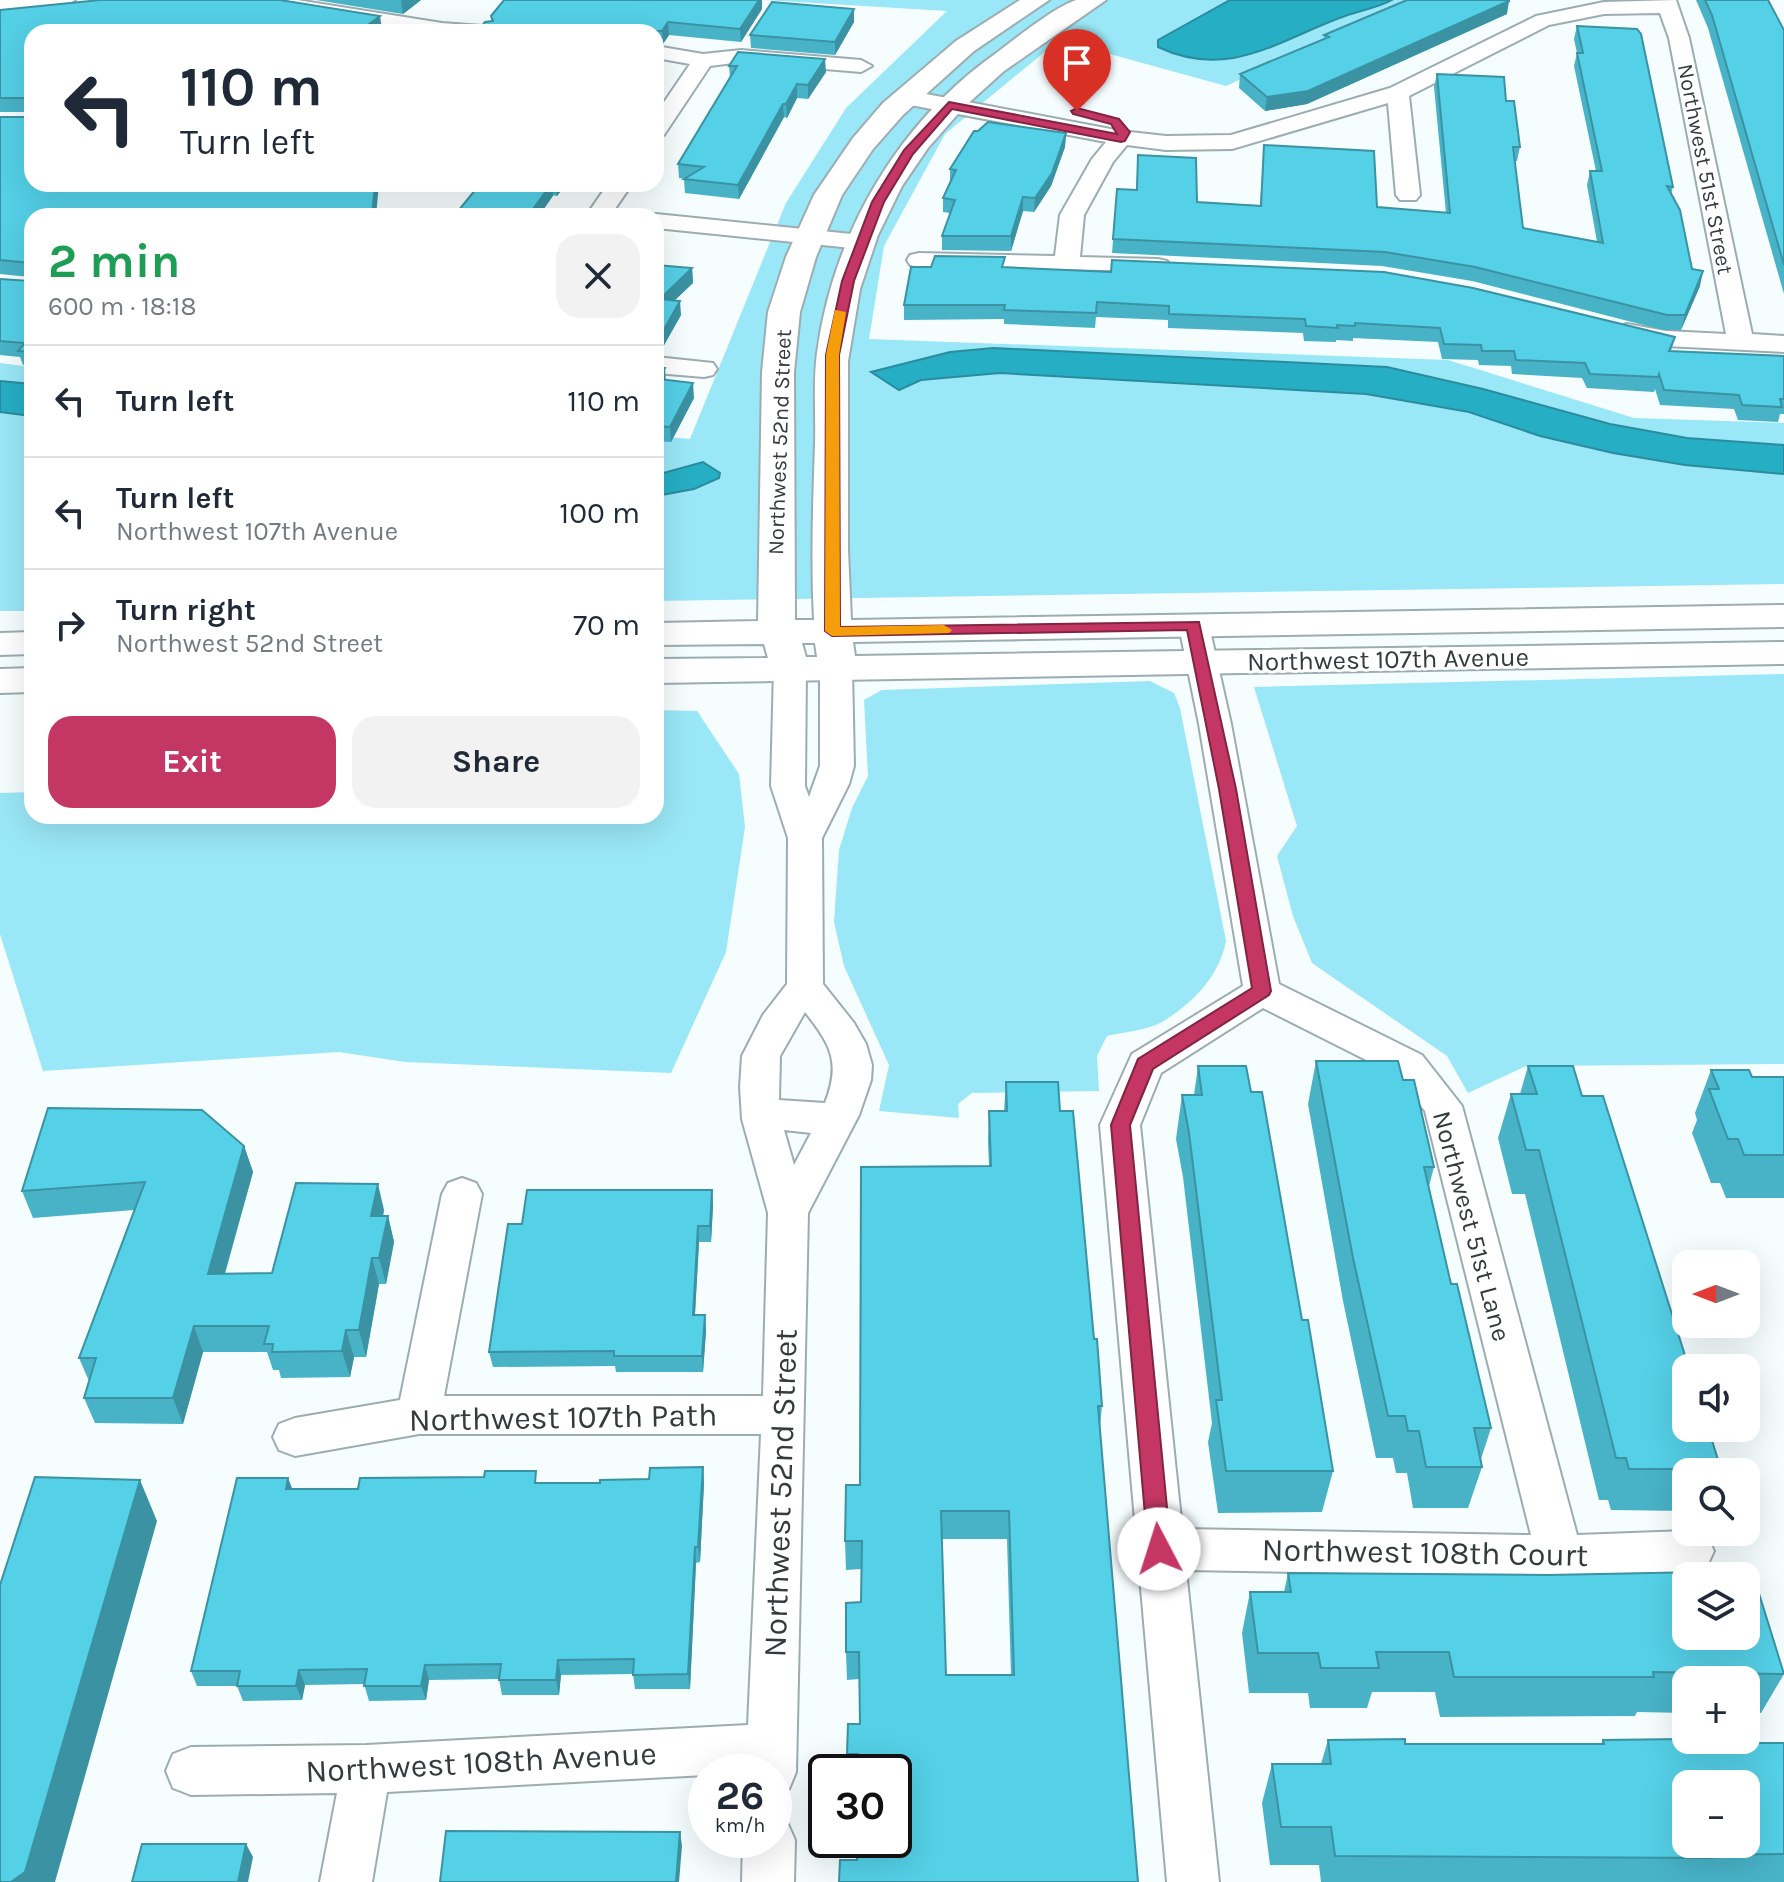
<!DOCTYPE html>
<html lang="en">
<head>
<meta charset="utf-8">
<style>
  :root { --surface:#fff; --page:#f2f2f3; --text:#1f2937; --muted:#747a83; --line:#e0e1e3; --accent:#c43765 }
  body { margin:0; font-family:Karla,sans-serif; background:var(--page); color:var(--text); height:100vh; display:flex; flex-direction:column; font-size:30px; white-space:nowrap }
  * { box-sizing:border-box; margin:0 }
  p { font-size:26px; color:var(--muted) }
  .icon { flex:none; width:44px; height:44px; fill:none; stroke:currentColor; stroke-width:2; stroke-linecap:round; stroke-linejoin:round }
  .map { position:relative; flex:1; overflow:hidden }
  .side { position:absolute; left:24px; top:208px; width:640px; height:616px; display:flex; flex-direction:column; background:var(--surface); border-radius:24px; box-shadow:0 8px 32px #0002 }
  .side>* { flex:none }
  .top-card { position:absolute; left:24px; top:24px; width:640px; height:168px; border-radius:24px; box-shadow:0 8px 32px #0002; background:#fff; color:var(--text); overflow:hidden }
  .needle { width:52px; rotate:270deg }
  .tools { position:absolute; left:1672px; top:1250px; display:grid; gap:16px }
  .tools a { display:grid; place-items:center; width:88px; height:88px; border-radius:16px; background:var(--surface); box-shadow:0 8px 32px #0002; font-size:40px }
  .speed { position:absolute; left:688px; top:1754px; display:flex; gap:16px; font-size:40px; font-weight:700; text-align:center }
  .speed>* { display:grid; place-content:center; width:104px; height:104px; border-radius:50%; background:var(--surface); box-shadow:0 8px 32px #0002; line-height:1 }
  .speed small { font-size:20px; font-weight:400 }
  .speed .limit { border:4px solid #111; border-radius:12px; background:#fff; color:#111 }
  .pin { position:absolute; display:grid; place-items:center; width:68px; height:68px; color:#fff; margin:-82px -34px; border-radius:50% 50% 50% 0; rotate:-45deg; box-shadow:0 0 8px #0007 }
  .pin .icon { rotate:45deg }
  .me { position:absolute; width:88px; margin:-44px; rotate:355deg; stroke-linejoin:round; filter:drop-shadow(0 0 6px #0008) }
  .turn { display:flex; align-items:center; gap:28px; height:168px; padding:0 24px; font-size:36px }
  .turn .icon { width:104px; height:104px; stroke-width:2.5 }
  .turn b { display:block; font-size:56px; line-height:68px }
  .round { display:grid; place-items:center; flex:none; width:84px; height:84px; border-radius:24px; background:var(--page) }
  .overview { display:flex; align-items:center; justify-content:space-between; height:136px; padding:0 24px }
  h1 { font-size:48px; font-weight:700; line-height:60px; color:#1e9e55 }
  .primary-button { display:flex; gap:16px; margin-top:auto; padding:16px 24px }
  .primary-button a { flex:1; height:92px; border-radius:24px; background:var(--accent); color:#fff; font-size:32px; font-weight:700; line-height:92px; text-align:center }
  .primary-button a+a { background:var(--page); color:var(--text) }
  ul { padding:0; list-style:none }
  li { display:flex; align-items:center; gap:24px; height:112px; padding:0 24px; border-top:2px solid var(--line) }
  li div { flex:1 }
  li b { display:block; font-size:30px }
  li em { font-style:normal }
  .map>svg:first-child { display:block }
  .green { fill:#9ae7f7 }
  .water { fill:#26aec5; stroke:#2a8c9c; stroke-width:2 }
  .lines { fill:none; stroke-linecap:round; stroke-linejoin:round }
  .street-casing { stroke:#9cadb1; stroke-width:4 }
  .secondary-casing { stroke:#9cadb1; stroke-width:4 }
  .street { fill:#fff; fill-rule:evenodd }
  .secondary { fill:#fff; fill-rule:evenodd }
  .wall { fill:#48b3c7; fill-rule:evenodd }
  .shaded-wall { fill:#3b92a2 }
  .building { fill:#54d0e7; stroke:#3b92a2; stroke-width:2; fill-rule:evenodd }
  .route { fill:#c43765; stroke:#7f2442; stroke-width:2 }
  .slow { fill:#f59e0b }
  .labels { text-anchor:middle; stroke-width:6; stroke-linejoin:round; paint-order:stroke }
  .far-street-label { font-size:22px; fill:#343b3d; stroke:#fff }
  .street-label { font-size:26px; fill:#343b3d; stroke:#fff }
  .near-street-label { font-size:32px; fill:#343b3d; stroke:#fff }
</style>
</head>
<body>
<div class="map">
<svg width="1784" height="1882" viewBox="0 0 1784 1882">
  <rect width="100%" height="100%" fill="#f6fdfe"/>
  <path class="green" d="M764 0H1413L1226 86 1059 40 945 134 884 246 869 339 1448 360 1634 418 1784 423V584L656 601V436L690 439 786 203 846 108 947 11Z
    M0 363 32 367V611H0Z
    M1784 674V1064L1526 1066 1468 1093 1447 1056 1312 963 1293 916 1277 856 1297 826 1254 687Z
    M1150 681 1174 693 1180 708 1226 941C1219 977 1193 1003 1162 1022 1148 1030 1124 1032 1107 1036L1097 1056 1099 1091 972 1093 958 1104 959 1118 879 1111 889 1065 844 966 834 922 839 850 852 808 868 776 864 700 882 690Z
    M656 710 697 711 739 774 745 827 726 952 671 1073 405 1062 339 1052 43 1071 0 934V793L32 792V816H656Z"/>
  <path class="water" d="M1230 0H1392C1378 8 1361 10 1345 16 1280 39 1230 81 1158 47V40Z
    M993 348 1387 367 1483 389 1610 424 1687 438 1784 445V474L1685 465 1613 453 1540 436 1469 412 1366 394 1000 373 921 380 899 390 871 372 950 352Z
    M0 381 32 384V416L0 412Z
    M703 462 720 473 719 478 694 489 656 496V475Z"/>
  <g class="lines">
    <defs>
      <path id="street" d="M0 0H75L65 6 0 12Z
        M249 0H297L442 23 482 26 492 32H422L259 6Z
        M1676 0 1689 38 1752 334 1784 336V352L1666 346 1618 337 1614 332 1618 327 1627 324 1666 331 1726 334 1669 38 1660 13 1604 14 1549 25 1409 96 1420 195 1416 200H1400L1396 195 1388 103 1232 149 1166 150 1127 145 1113 162 1084 215 1080 257 1158 259 1167 261 1170 266 1167 271 919 267 910 265 907 260 910 255 919 253 1055 256 1060 215 1092 159 1106 142 905 104 894 97 897 92 905 90 1121 131 1166 136 1231 135 1390 88 1536 16 1604 2Z
        M656 46 703 54 741 50 861 60 872 66 861 72 741 62 710 66 664 135 656 137V114L690 64 656 58Z
        M608 184H632L610 216H586Z
        M656 214 861 235 870 237 873 242 870 247 861 249 656 228V216H648Z
        M656 357 713 363 717 369 713 375 704 377 656 373Z
        M1194 617 1205 619 1209 626 1231 724 1279 984 1422 1055 1462 1106 1577 1535 1686 1531 1707 1536 1714 1551 1707 1566 1691 1572 1560 1577 1186 1570 1219 1882H1167L1100 1125 1132 1054 1243 986 1199 724 1179 626 1183 619ZM1263 1008 1396 1075 1425 1111 1531 1535 1182 1529 1140 1125 1161 1073Z
        M836 658 847 661 852 668 854 766 849 784 822 838 823 984 854 1023 866 1044 872 1065 871 1080 859 1115 808 1213 796 1772 789 1789 774 1795V1772H706V1775L387 1792 372 1882H320L337 1793 191 1795 173 1788 166 1771 173 1754 191 1747 366 1745 748 1725 761 1434H419L295 1456 279 1450 273 1437 279 1424 295 1418 400 1400 442 1194 448 1183 462 1178 476 1183 482 1194 444 1396H763L768 1213 742 1119 740 1087 742 1056 763 1015 787 984 788 838 771 786 774 669 779 662 790 659 801 662 806 669 805 786 809 797 820 766V668L825 661ZM805 1012C831 1045 841 1062 825 1103L779 1100 780 1056ZM784 1130 811 1133 794 1165Z
        M774 1817 787 1822 795 1840 794 1882H742L743 1840H774Z"/>
      <path id="secondary" d="M1020 0H1049L974 51 903 115 873 149 842 195 816 257 800 312 794 372 795 620H814C811 561 813 503 815 444 816 414 813 383 817 353 833 234 897 124 995 54 1015 39 1053 8 1076 0 1084 0 1097 0 1106 0L1004 71 963 108 928 148 902 186 878 235 860 289 848 361V550L851 620 1784 605V627L853 642 855 656 1784 642V664L656 683V659L768 658 764 644 656 645V623L758 621 762 372 768 312 786 257 814 195 853 138 883 103 956 41ZM802 643H815L817 657H806Z
        M32 632V654L0 655V633Z
        M32 668V692L0 693V669Z"/>
    </defs>
    <use href="#street" class="street-casing"/>
    <use href="#secondary" class="secondary-casing"/>
    <use href="#street" class="street"/>
    <use href="#secondary" class="secondary"/>
  </g>
  <path class="wall" d="M316 0H421L403 14Z
    M762 0V9L741 42 669 35 663 44H656V32H477L491 21V16Z
    M1696 0H1768L1784 30V294L1708 28Z
    M0 10 382 29 378 32H32V366L23 365 20 357 0 355V279L30 281V277L0 274V117H30V112H0Z
    M1507 14 1307 104 1265 111 1239 88 1240 74 1324 39V35Z
    M854 22 835 55 751 48 750 35Z
    M1577 26 1673 187 1671 194 1692 269 1700 286 1681 330H1663L1472 281 1382 266 1112 253 1117 189H1136L1138 155 1197 202 1260 205 1264 145 1377 207 1446 213 1434 87 1437 74 1506 101 1520 147 1517 161H1514L1523 228 1597 242 1587 185 1590 171H1596L1574 66 1577 53 1574 39Z
    M729 66 826 72 808 99 797 98 787 118 784 117 739 199 685 193 684 179H685L679 178 678 164 730 78Z
    M1066 133 1065 147 1051 186 1034 212 1023 211 1011 251 942 250V236L950 213 943 212V198L950 183V169Z
    M480 184H566L557 196Z
    M656 265 692 268 693 283 675 300 681 315 659 354 656 355Z
    M931 267H1005L1675 337 1671 351 1784 356V414H1780L1778 422 1738 420 1734 409 1660 405 1655 389 1654 392 1587 388 1582 378 1512 374 1511 366 1479 365 1478 360 1442 359 1438 342 1353 338V341L1336 340V342L1304 341 1303 333 1168 328V320L1096 317 1095 328 1004 324V319L904 320V305Z
    M656 367 666 380 694 398 671 442 656 441Z
    M1316 1061 1403 1080 1434 1167 1429 1186 1451 1284 1491 1428 1481 1459 1482 1467 1468 1508H1413L1407 1473H1396L1393 1458H1376L1343 1301 1308 1104Z
    M1198 1066 1251 1092 1302 1320 1333 1471 1322 1512 1218 1513 1208 1442 1212 1423 1183 1177 1176 1139 1182 1095H1194Z
    M1528 1066 1582 1096 1721 1469 1719 1472H1686V1511L1611 1510 1608 1500H1599L1525 1194H1512L1498 1138 1511 1094H1520Z
    M1711 1070 1752 1077H1784V1198H1726L1720 1183H1711L1692 1133 1697 1120 1695 1113Z
    M1006 1082 1060 1111 1102 1406 1100 1427 1138 1882 857 1860 894 1772H848L847 1754 860 1724 859 1679 847 1680 846 1652 861 1602V1569L846 1570 845 1541 989 1166 988 1141 989 1111H1004ZM942 1539H1007L1011 1675H946Z
    M244 1146 253 1172 225 1274 272 1273 384 1210 383 1216H388L394 1242 386 1284H379L366 1357H354L350 1377 281 1378 279 1370H273L267 1352H203L183 1424 95 1423 84 1398 89 1381 79 1358 134 1210 33 1218 22 1191Z
    M712 1190 713 1206 711 1242H699L695 1315H705L706 1331 703 1372H616L615 1366 493 1367 489 1352 522 1224Z
    M703 1467 704 1483 700 1562 696 1563 690 1689H635L633 1674 561 1675 559 1695H502L499 1679 429 1680 426 1700 369 1701 364 1684 305 1685 302 1700 243 1701 237 1686H197L191 1671 292 1489H358L539 1483H600L649 1479Z
    M1288 1573 1784 1674 1761 1713H1746V1680H1686V1713L1637 1712 1635 1716 1440 1717 1435 1692H1372L1367 1708H1310L1308 1693H1249L1242 1633 1250 1592H1284Z
    M1328 1740 1405 1744H1601L1603 1740 1682 1743H1784V1882H1321L1319 1865H1270L1262 1803 1272 1764H1321Z"/>
  <path class="shaded-wall" d="M402 0H421L403 14 401 1Z
    M759 0H762V9L741 42 740 29Z
    M1509 1 1507 14 1307 104 1265 111 1267 97Z
    M854 9V22L835 55V42Z
    M380 16 382 29 378 32H358Z
    M668 22 669 35 663 44 662 31Z
    M825 59 826 72 808 99V85Z
    M797 84V98L787 118 786 104Z
    M783 104 784 117 739 199 738 185Z
    M1066 133 1065 147 1051 186 1034 212 1035 198Z
    M375 184H379L376 216H372Z
    M551 184H552L553 196 539 216H528Z
    M556 184H566L557 196Z
    M1023 197V211L1011 251V236Z
    M692 268 693 283 661 313 660 299Z
    M1703 271 1700 286 1681 330 1685 315Z
    M680 301 681 315 659 354 658 340Z
    M665 368 666 383 659 379Z
    M693 383 694 398 671 442 670 427Z
    M244 1146 253 1172 217 1300 208 1274Z
    M378 1184 384 1210 378 1242 371 1216Z
    M712 1190 713 1206 711 1242 710 1226Z
    M388 1216 394 1242 386 1284 379 1258Z
    M698 1226 699 1242 694 1331 693 1315Z
    M372 1258 379 1284 366 1357 359 1330Z
    M705 1315 706 1331 703 1372 702 1356Z
    M194 1326 203 1352 183 1424 173 1398Z
    M346 1330 354 1357 350 1377 342 1351Z
    M703 1467 704 1483 700 1562 698 1547Z
    M288 1478 294 1493 286 1489Z
    M140 1480 157 1521 55 1882H11Z
    M695 1547 696 1563 690 1689 688 1674Z
    M558 1660 561 1675 559 1695 556 1680Z
    M425 1665 429 1680 426 1700 421 1686Z
    M299 1670 305 1685 302 1700 296 1686Z
    M680 1832 682 1846 679 1882H676Z
    M246 1844 253 1857 248 1882H238Z"/>
  <path class="building" d="M100 0H280L380 16 358 32H32V184H375L372 216H32V352L18 351 25 343 0 341V279L30 281V263L0 260V117H30V98H0V10Z
    M504 0H759L740 29 668 22 662 31H653V32H477L485 22 493 21 491 16Z
    M1407 0H1509V1L1308 91 1267 97 1240 74 1329 37 1324 35Z
    M1705 0H1768L1784 30V265L1712 15Z
    M772 2 854 9 835 42 750 35Z
    M1577 26 1637 29 1641 34 1673 187 1667 186 1680 210 1692 269 1703 271 1685 315H1667L1475 267 1385 252 1113 239 1117 189 1137 190 1138 155 1196 158 1197 202 1261 206 1264 145 1374 151 1377 207 1450 213 1437 74 1504 77 1506 101H1514L1520 147H1513L1523 228 1603 243 1590 171H1602L1577 53H1583Z
    M738 52 825 59 808 85 797 84 786 104H783L738 185 684 179 704 167 678 164 737 66H729Z
    M988 122 1066 133 1052 173 1035 198 1023 197 1011 236H942L955 200 943 198 956 170 950 169 974 131H978Z
    M480 184H551L528 216H454Z
    M935 256 1005 257 1002 267 1111 272 1112 260 1384 272 1473 288 1675 337 1669 351 1784 356V399H1780L1782 407 1742 405 1739 395 1664 390 1659 374 1658 377 1590 374 1585 363 1516 360 1514 351H1482L1481 345 1444 344 1440 328 1355 323V326L1337 325 1338 328 1306 326 1305 319 1169 314V306L1097 302 1096 313 1004 310 1005 305H904L911 267H931Z
    M656 265 692 268 660 299 680 301 658 340H656Z
    M656 367 665 368 659 379 693 383 670 427 656 426Z
    M1316 1061H1398L1403 1080H1414L1434 1167H1424L1451 1284H1457L1491 1428H1474L1482 1467H1426L1419 1431H1408L1405 1416H1388L1353 1258Z
    M1198 1066H1246L1251 1092H1262L1302 1320H1308L1333 1471H1226L1216 1400H1222L1189 1133 1182 1095H1202Z
    M1528 1066H1573L1582 1096H1603L1689 1368H1686V1428H1708L1721 1469H1629L1626 1458H1616L1539 1150H1526L1511 1094H1537Z
    M1711 1070H1749L1752 1077H1784V1155H1744L1738 1139H1728L1709 1089H1719Z
    M1006 1082H1058L1060 1111H1073L1094 1339H1097L1102 1406H1098L1138 1882H839L840 1860H857V1840H894V1772H858V1754H847L848 1724H860L859 1652H846V1603L861 1602 862 1541H845L846 1485H860L861 1167 991 1166 989 1111H1007ZM941 1511H1009L1014 1675H946Z
    M48 1108 202 1110 244 1146 208 1274 272 1273 296 1183 378 1184 371 1216H388L379 1258H372L359 1330H346L342 1351 272 1352 273 1344H264L269 1326H194L173 1398H84L96 1358H79L145 1182 22 1191Z
    M527 1190H712L710 1226H698L693 1315H705L702 1356H614V1351L489 1352 508 1224H522Z
    M703 1467 698 1547H695L688 1674 633 1675 634 1659 558 1660 556 1680H499L501 1664 425 1665 421 1686H364L367 1669 299 1670 296 1686H237L240 1671H191L237 1478H288L286 1489H358L360 1478 484 1477 485 1471H536L535 1483H600V1480L649 1479 650 1468Z
    M35 1477 140 1480 25 1872 11 1882H0V1585Z
    M1752 1571 1784 1674 1653 1672 1654 1677H1454L1449 1652H1376L1379 1668H1321L1318 1653H1258L1250 1592H1291L1288 1573 1548 1575ZM1686 1576H1746V1636H1686Z
    M1405 1739V1744H1604L1603 1740 1682 1739V1743H1784V1854L1711 1855 1712 1858 1335 1856 1331 1827H1281L1272 1764H1331L1328 1740ZM1686 1784H1746V1844H1686Z
    M446 1831 680 1832 676 1882H440Z
    M142 1844H246L238 1882H132Z"/>
  <path class="route" d="M949 102 1117 134 1111 124 1073 114 1071 111 1077 108 1119 119 1130 132 1125 141 1121 142 952 109 913 154 884 202 854 281 839 355 840 627 1199 622 1236 789 1271 991 1269 995 1153 1069 1130 1125 1171 1549 1168 1556 1159 1559 1151 1556 1148 1549 1111 1125 1138 1059 1252 988 1219 789 1187 630 832 636 825 631 826 355 842 281 872 202 904 150Z"/>
  <path class="slow" d="M835 310 846 312 839 355 840 627 944 625 952 630 949 633 832 636 825 631 826 355Z"/>
  <g class="labels">
    <g class="far-street-label">
      <text transform="translate(1706 169) rotate(79)" y="8">Northwest 51st Street</text>
      <text transform="translate(779 442) rotate(-88)" y="8">Northwest 52nd Street</text>
    </g>
    <g class="street-label">
      <text transform="translate(1388 659) rotate(-1)" y="9">Northwest 107th Avenue</text>
      <text transform="translate(1472 1226) rotate(75)" y="9">Northwest 51st Lane</text>
    </g>
    <g class="near-street-label">
      <text transform="translate(563 1417) rotate(-1)" y="11">Northwest 107th Path</text>
      <text transform="translate(780 1493) rotate(-88)" y="11">Northwest 52nd Street</text>
      <text transform="translate(1425 1552) rotate(1)" y="11">Northwest 108th Court</text>
      <text transform="translate(481 1762) rotate(-3)" y="11">Northwest 108th Avenue</text>
    </g>
  </g>
</svg>
<div class="tools">
<a><svg class="needle" viewBox="-14 -14 28 28"><path d="M0-13l5 13h-10z" fill="#e53935"/><path d="M0 13l5-13h-10z" fill="#747a83"/></svg></a>
<a><svg class="icon" aria-label="sound" viewBox="0 0 24 24"><path d="M4 9h4l5-4v14l-5-4H4zM17 9q2 3 0 6"/></svg></a>
<a><svg class="icon" aria-label="search" viewBox="0 0 24 24"><circle cx="10" cy="10" r="6"/><path d="M15 15l6 6"/></svg></a>
<a><svg class="icon" aria-label="layers" viewBox="0 0 24 24"><path d="M12 4l9 5-9 5-9-5zM3 14l9 5 9-5"/></svg></a>
<a>+</a>
<a>−</a>
</div>
<div class="speed"><div>26<small>km/h</small></div><div class="limit">30</div></div>
<div class="pin" style="left:1077px;top:111px;background:#d93025"><svg class="icon" aria-label="arrive" viewBox="0 0 24 24"><path d="M6 21V4h12l-3 4 3 4H6"/></svg></div>
<svg class="me" style="left:1159px;top:1549px" viewBox="-20 -20 40 40"><circle r="19" fill="#fff"/><path d="M0-13L10 11 0 6-10 11z" fill="#c43765"/></svg>
<div class="top-card">
<div class="turn"><svg class="icon" aria-label="left" viewBox="0 0 24 24"><path d="M17 20v-9H6M10 6l-5 5 5 5"/></svg><div><b>110 m</b>Turn left</div></div>
</div>
<section class="side">
<div class="overview"><div><h1>2 min</h1><p>600 m · 18:18</p></div><a class="round"><svg class="icon" aria-label="close" viewBox="0 0 24 24"><path d="M6 6l12 12M18 6L6 18"/></svg></a></div>
<ul>
<li><svg class="icon" aria-label="left" viewBox="0 0 24 24"><path d="M17 20v-9H6M10 6l-5 5 5 5"/></svg><div><b>Turn left</b></div><em>110 m</em></li>
<li><svg class="icon" aria-label="left" viewBox="0 0 24 24"><path d="M17 20v-9H6M10 6l-5 5 5 5"/></svg><div><b>Turn left</b><p>Northwest 107th Avenue</p></div><em>100 m</em></li>
<li><svg class="icon" aria-label="right" viewBox="0 0 24 24"><path d="M7 20v-9h11M14 6l5 5-5 5"/></svg><div><b>Turn right</b><p>Northwest 52nd Street</p></div><em>70 m</em></li>
</ul>
<div class="primary-button"><a>Exit</a><a>Share</a></div>
</section>
</div>
</body>
</html>
